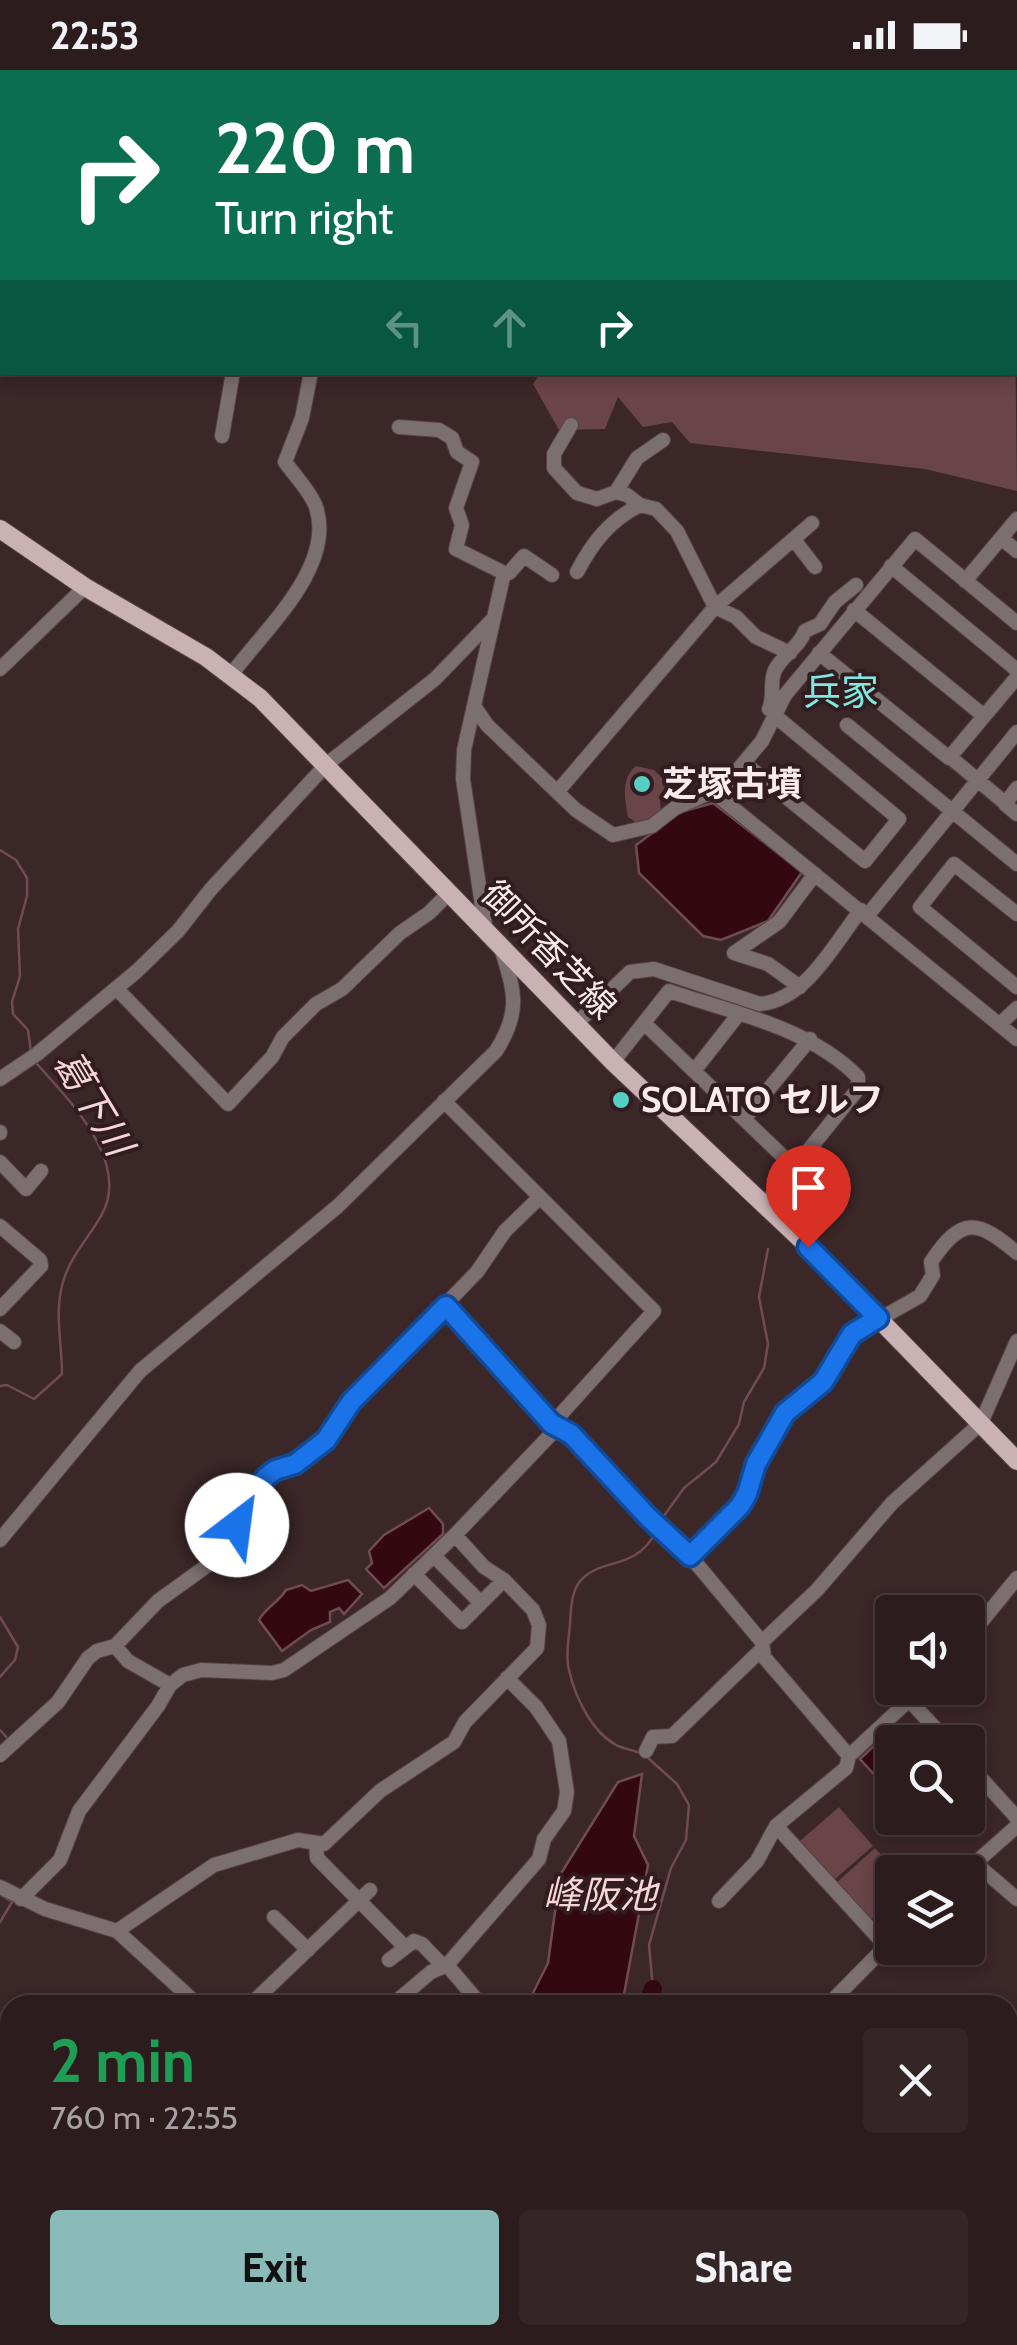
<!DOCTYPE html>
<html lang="en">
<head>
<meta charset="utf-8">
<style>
  :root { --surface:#2c1c1e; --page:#342527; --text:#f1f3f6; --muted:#a6a1a4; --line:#483a3c; --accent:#8bbbb9 }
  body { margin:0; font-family:Cabin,"Noto Sans JP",sans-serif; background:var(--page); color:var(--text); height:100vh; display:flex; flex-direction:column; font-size:38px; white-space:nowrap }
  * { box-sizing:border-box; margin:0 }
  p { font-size:32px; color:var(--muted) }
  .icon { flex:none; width:55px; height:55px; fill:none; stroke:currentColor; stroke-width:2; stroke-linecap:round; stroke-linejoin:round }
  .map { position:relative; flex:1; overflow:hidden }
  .side { position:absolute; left:0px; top:1925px; width:1018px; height:350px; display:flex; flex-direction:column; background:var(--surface); border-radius:30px 30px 0 0; box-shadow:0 5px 15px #0003,0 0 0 2px var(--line) }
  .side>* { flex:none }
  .hud { position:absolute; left:0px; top:0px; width:1018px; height:305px; box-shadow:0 5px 15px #0003,0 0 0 2px var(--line); background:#0b6e4f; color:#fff; overflow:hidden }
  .fabs { position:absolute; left:875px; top:1525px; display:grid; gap:20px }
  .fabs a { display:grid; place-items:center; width:110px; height:110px; border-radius:10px; background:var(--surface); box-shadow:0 5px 15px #0003,0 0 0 2px var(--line); font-size:50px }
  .pin { position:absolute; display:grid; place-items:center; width:85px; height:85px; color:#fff; margin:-102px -42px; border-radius:50% 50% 50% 0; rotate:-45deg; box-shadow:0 0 10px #0007 }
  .pin .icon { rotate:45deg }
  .me { position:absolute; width:110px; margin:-55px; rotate:30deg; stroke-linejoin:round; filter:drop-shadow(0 0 8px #0008) }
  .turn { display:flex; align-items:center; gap:35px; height:210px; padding:0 50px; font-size:45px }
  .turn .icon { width:130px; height:130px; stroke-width:2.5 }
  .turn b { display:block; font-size:70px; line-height:85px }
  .lanes { display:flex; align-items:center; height:95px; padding:0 50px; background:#0003; justify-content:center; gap:50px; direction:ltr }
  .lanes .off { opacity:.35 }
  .round { display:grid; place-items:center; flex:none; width:105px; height:105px; border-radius:10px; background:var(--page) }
  .summary { display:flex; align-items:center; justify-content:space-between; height:170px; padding:0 50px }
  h1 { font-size:60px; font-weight:700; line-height:75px; color:#1e9e55 }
  .button { display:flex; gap:20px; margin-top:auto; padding:20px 50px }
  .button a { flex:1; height:115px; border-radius:10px; background:var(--accent); color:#111; font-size:40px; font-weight:700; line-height:115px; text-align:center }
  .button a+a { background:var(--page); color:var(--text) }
  .status { display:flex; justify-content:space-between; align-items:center; height:70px; padding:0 50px; background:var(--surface); direction:ltr }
  .status svg { height:28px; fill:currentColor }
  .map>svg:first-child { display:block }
  .green { fill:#694448 }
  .water { fill:#330811; stroke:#6f4c53; stroke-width:2.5 }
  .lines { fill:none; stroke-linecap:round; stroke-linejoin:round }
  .stream { stroke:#6f4c53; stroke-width:2.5 }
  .river { stroke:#330811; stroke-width:18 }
  .minor-casing { stroke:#564243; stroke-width:16 }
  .major-casing { stroke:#564243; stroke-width:20 }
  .highway-casing { stroke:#564243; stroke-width:22 }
  .minor { stroke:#7b6f70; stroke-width:14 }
  .major { stroke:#cab2b4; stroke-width:18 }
  .highway { stroke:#e9ccce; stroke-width:20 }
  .route-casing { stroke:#114b97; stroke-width:25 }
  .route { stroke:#1a73e8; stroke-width:18 }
  .poi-dot { fill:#56cec4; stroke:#311c1f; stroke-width:4 }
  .labels { text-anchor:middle; stroke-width:8; stroke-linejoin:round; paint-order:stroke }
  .poi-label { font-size:35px; font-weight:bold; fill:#faebec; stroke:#311c1f; text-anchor:start }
  .street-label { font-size:35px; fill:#faebec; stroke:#311c1f }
  .neighbourhood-label { font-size:38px; fill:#7fe9e0; stroke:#311c1f }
  .water-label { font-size:38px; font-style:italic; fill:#f8d5d8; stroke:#311c1f }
</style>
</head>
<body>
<div class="status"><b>22:53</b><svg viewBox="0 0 49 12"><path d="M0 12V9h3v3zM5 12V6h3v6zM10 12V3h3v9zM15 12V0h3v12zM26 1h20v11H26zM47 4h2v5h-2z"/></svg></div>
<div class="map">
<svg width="1017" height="2275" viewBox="0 0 1017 2275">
  <rect width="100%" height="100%" fill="#3b2628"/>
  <path class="green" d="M501 0H753L755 2H498Z
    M1015 255 1017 421 925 399 690 373 672 352 643 357 618 327 605 359 559 360 533 314 541 302H1015Z
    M636 696 654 700 669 715 660 731 661 744 654 751 638 754 628 747C625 730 620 709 636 696Z
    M839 1737 873 1776 834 1810 800 1771Z
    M875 1778 896 1802H892V1831L869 1851 836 1813Z
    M310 2265H424L436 2275H299Z"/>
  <path class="water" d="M713 733 802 802 768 851 721 870 703 866 639 803 636 775 681 742Z
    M429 1438 443 1454V1464L384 1518 366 1499 372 1493 369 1481 384 1465Z
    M348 1510 362 1524 344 1544 339 1538 330 1542V1552L311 1560 282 1581 259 1550C265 1538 279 1532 286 1520L302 1515 311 1521Z
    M875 1675 892 1693V1705L883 1714 860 1689Z
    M642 1704 634 1766 648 1795 622 1935H527L548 1893 560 1805 618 1712Z"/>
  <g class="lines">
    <path class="stream" d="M0 780 16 790 27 808V826L18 859 20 906 12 932 13 944 28 960 31 982
      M0 1316 7 1315 34 1329 62 1304C62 1274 54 1242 63 1212 71 1185 88 1169 101 1146 132 1093 69 1030 37 994
      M661 1450 684 1418 716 1392 739 1354 744 1332 764 1298 768 1274 759 1227 768 1179
      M0 1547 18 1577 15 1590 0 1607
      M0 1660 9 1670
      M640 1683C633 1680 625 1679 618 1676 592 1663 575 1627 569 1600 565 1586 569 1568 570 1554 571 1539 571 1521 581 1510 604 1486 634 1502 656 1462
      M647 1687 677 1714 689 1735 686 1770 671 1798 649 1875 653 1919
      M0 1852 12 1832 1 1825"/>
    <path class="river" d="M0 58H2
      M647 1935 653 1919
      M668 2265 670 2275"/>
    <defs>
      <path id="minor" d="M159 0 171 2
        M775 0 778 2
        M857 0 860 2
        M1015 134 1017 136
        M0 208 2 205
        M1015 217 1017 219
        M571 355 554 384V398L577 423 597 429 616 422 637 388 663 370
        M399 357 439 360 452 368 457 382 472 392 456 438 462 455 456 479 504 503 464 680 463 709 486 862
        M222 366 233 302
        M616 422 627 425 640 435 656 439 677 461 715 537 736 547 756 567 790 583
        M1001 468 1017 481
        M795 471 815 497
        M891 496 1017 600
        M577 502C592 473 610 450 640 435
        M504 503H509L524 486 552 505
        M965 511 1017 449
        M854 540 984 646
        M1017 553 915 469 785 625 762 671 717 725 1017 969
        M819 583 949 688 1017 607
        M0 599 85 517
        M231 605C263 561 336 497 316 437 310 421 295 406 285 392L302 348 311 302
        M474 636 487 655 576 740 613 765 652 756 675 738 709 723 719 710
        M769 639C775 626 769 612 775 600 783 584 799 578 805 561L820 554 835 532 856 515
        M847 655 1017 794
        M950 687 1005 733
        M744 693 865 791 899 749 774 645
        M1017 718 1005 734 1017 744
        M558 721 715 537 812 453
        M1017 844 954 794 920 837 1017 917
        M867 846 1017 662
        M800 917 768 894 734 883 779 852 815 804
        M116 918 228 1034 272 987 283 967 316 934 342 919 400 863 429 843 449 823
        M644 953 795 1098
        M576 954 630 902 654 899 760 934C807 929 833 875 861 840
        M1000 954 1017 938
        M613 992 669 921C733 943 809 957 858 1007V1019L765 1134
        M694 1001 738 945
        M0 1009 37 984 137 901 178 861 211 819 327 694 435 609 493 549
        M444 1031 654 1241 552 1354
        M744 1049 810 969
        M0 1062V1063
        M0 1092 26 1119 41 1101
        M0 1156 40 1190 41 1196 0 1239
        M446 1236 552 1354 571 1364 648 1447 690 1486 762 1572 764 1587 849 1686
        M0 1261 14 1272
        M0 1470 140 1301 338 1136 496 981C522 940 514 921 501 878
        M434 1486 481 1533
        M690 1486 740 1436 747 1424 756 1394 785 1343 823 1312 853 1264 920 1226 933 1205 931 1192C962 1145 978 1150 1017 1183
        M414 1504 462 1552 504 1510
        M968 1568 1017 1508
        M762 1572 817 1520 892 1433 981 1353 1017 1271
        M115 1576 128 1591 170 1615
        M909 1630 948 1672
        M646 1681 653 1667 672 1666 761 1580
        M0 1685 58 1632 88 1588 97 1581 115 1576 158 1531 219 1487 237 1455 250 1440 256 1420 265 1408 275 1400 295 1394 326 1370 351 1332 477 1202 505 1161 539 1128
        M968 1694 1017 1748
        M776 1756 886 1876
        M316 1773 317 1788 404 1876
        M975 1793 1017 1829
        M965 1802 1017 1756
        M0 1817 45 1839 117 1861 198 1935
        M21 1829 60 1790 79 1741 158 1636 170 1615 183 1605 201 1600 272 1603 284 1600 390 1528 455 1465 558 1357
        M719 1831 757 1791 776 1756 846 1698 849 1686 922 1618
        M274 1847 308 1880
        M117 1861 214 1795 298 1770 324 1774 380 1721 454 1672 465 1652 537 1578 539 1555 533 1540 504 1510 484 1497 455 1465
        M389 1890 414 1871 422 1874 443 1896
        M250 1935 370 1820
        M392 1935 431 1902 447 1895
        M481 1935 447 1895 539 1789 544 1769 564 1741 567 1722 559 1671 536 1637 507 1608
        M828 1935 892 1870
        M0 2078H10
        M1008 2103 1017 2113
        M0 2114 10 2108
        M1008 2177 1017 2168
        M1008 2240 1017 2247
        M100 2265 109 2275
        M191 2265 201 2275
        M590 2265 603 2275
        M821 2265 831 2275
        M4 2275 13 2265
        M48 2275 60 2265
        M245 2275 255 2265
        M490 2275 499 2265
        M645 2275 652 2265"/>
      <path id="major" d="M0 459 85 517 206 587 260 628 613 992 809 1177 1017 1391"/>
      <path id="highway" d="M804 0 808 2
        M1015 176 1017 178
        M1008 2026 1017 2017
        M738 2275 749 2265"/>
    </defs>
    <use href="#minor" class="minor-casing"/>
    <use href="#major" class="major-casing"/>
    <use href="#highway" class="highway-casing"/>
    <use href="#minor" class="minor"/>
    <use href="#major" class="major"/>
    <use href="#highway" class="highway"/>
  </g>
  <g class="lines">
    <defs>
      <path id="route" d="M237 1455 250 1440 256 1420 265 1408 275 1400 295 1394 326 1370 351 1332 446 1236 552 1354 571 1364 648 1447 690 1486 740 1436 747 1424 756 1394 785 1343 823 1312 852 1264 878 1248 808 1177"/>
    </defs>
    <use href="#route" class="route-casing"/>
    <use href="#route" class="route"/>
  </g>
  <g class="poi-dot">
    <circle cx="642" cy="714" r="10"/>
    <circle cx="621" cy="1030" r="10"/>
  </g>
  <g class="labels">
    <g class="poi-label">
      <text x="662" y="726">芝塚古墳</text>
      <text x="641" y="1042">SOLATO セルフ</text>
    </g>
    <g class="street-label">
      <text transform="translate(549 880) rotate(46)" y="12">御所香芝線</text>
    </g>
    <g class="neighbourhood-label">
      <text x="841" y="635">兵家</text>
    </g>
    <g class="water-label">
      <text transform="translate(93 1033) rotate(59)" y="13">葛下川</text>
      <text x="600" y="1838">峰阪池</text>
    </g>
  </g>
</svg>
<div class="fabs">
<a><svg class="icon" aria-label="sound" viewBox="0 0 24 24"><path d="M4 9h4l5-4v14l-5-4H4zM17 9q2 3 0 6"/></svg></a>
<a><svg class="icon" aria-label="search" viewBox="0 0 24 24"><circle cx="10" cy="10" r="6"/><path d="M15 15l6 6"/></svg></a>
<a><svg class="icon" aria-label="layers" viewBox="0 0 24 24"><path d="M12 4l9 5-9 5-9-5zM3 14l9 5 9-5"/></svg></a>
</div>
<div class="pin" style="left:808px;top:1177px;background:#d93025"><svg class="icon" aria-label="arrive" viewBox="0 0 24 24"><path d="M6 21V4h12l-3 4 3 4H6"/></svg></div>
<svg class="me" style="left:237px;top:1455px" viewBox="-20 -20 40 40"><circle r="19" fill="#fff"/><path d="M0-13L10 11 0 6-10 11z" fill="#1a73e8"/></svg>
<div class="hud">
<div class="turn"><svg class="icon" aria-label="right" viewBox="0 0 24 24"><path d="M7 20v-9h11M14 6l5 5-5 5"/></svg><div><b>220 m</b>Turn right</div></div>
<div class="lanes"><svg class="icon off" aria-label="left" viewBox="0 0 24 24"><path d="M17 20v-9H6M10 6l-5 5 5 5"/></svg><svg class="icon off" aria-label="ahead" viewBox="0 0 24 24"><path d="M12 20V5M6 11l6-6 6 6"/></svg><svg class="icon" aria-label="right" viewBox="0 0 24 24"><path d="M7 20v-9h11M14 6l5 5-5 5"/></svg></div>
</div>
<section class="side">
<div class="summary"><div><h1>2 min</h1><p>760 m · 22:55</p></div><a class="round"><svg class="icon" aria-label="close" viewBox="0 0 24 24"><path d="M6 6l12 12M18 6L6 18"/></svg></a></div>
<div class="button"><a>Exit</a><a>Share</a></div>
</section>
</div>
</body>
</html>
